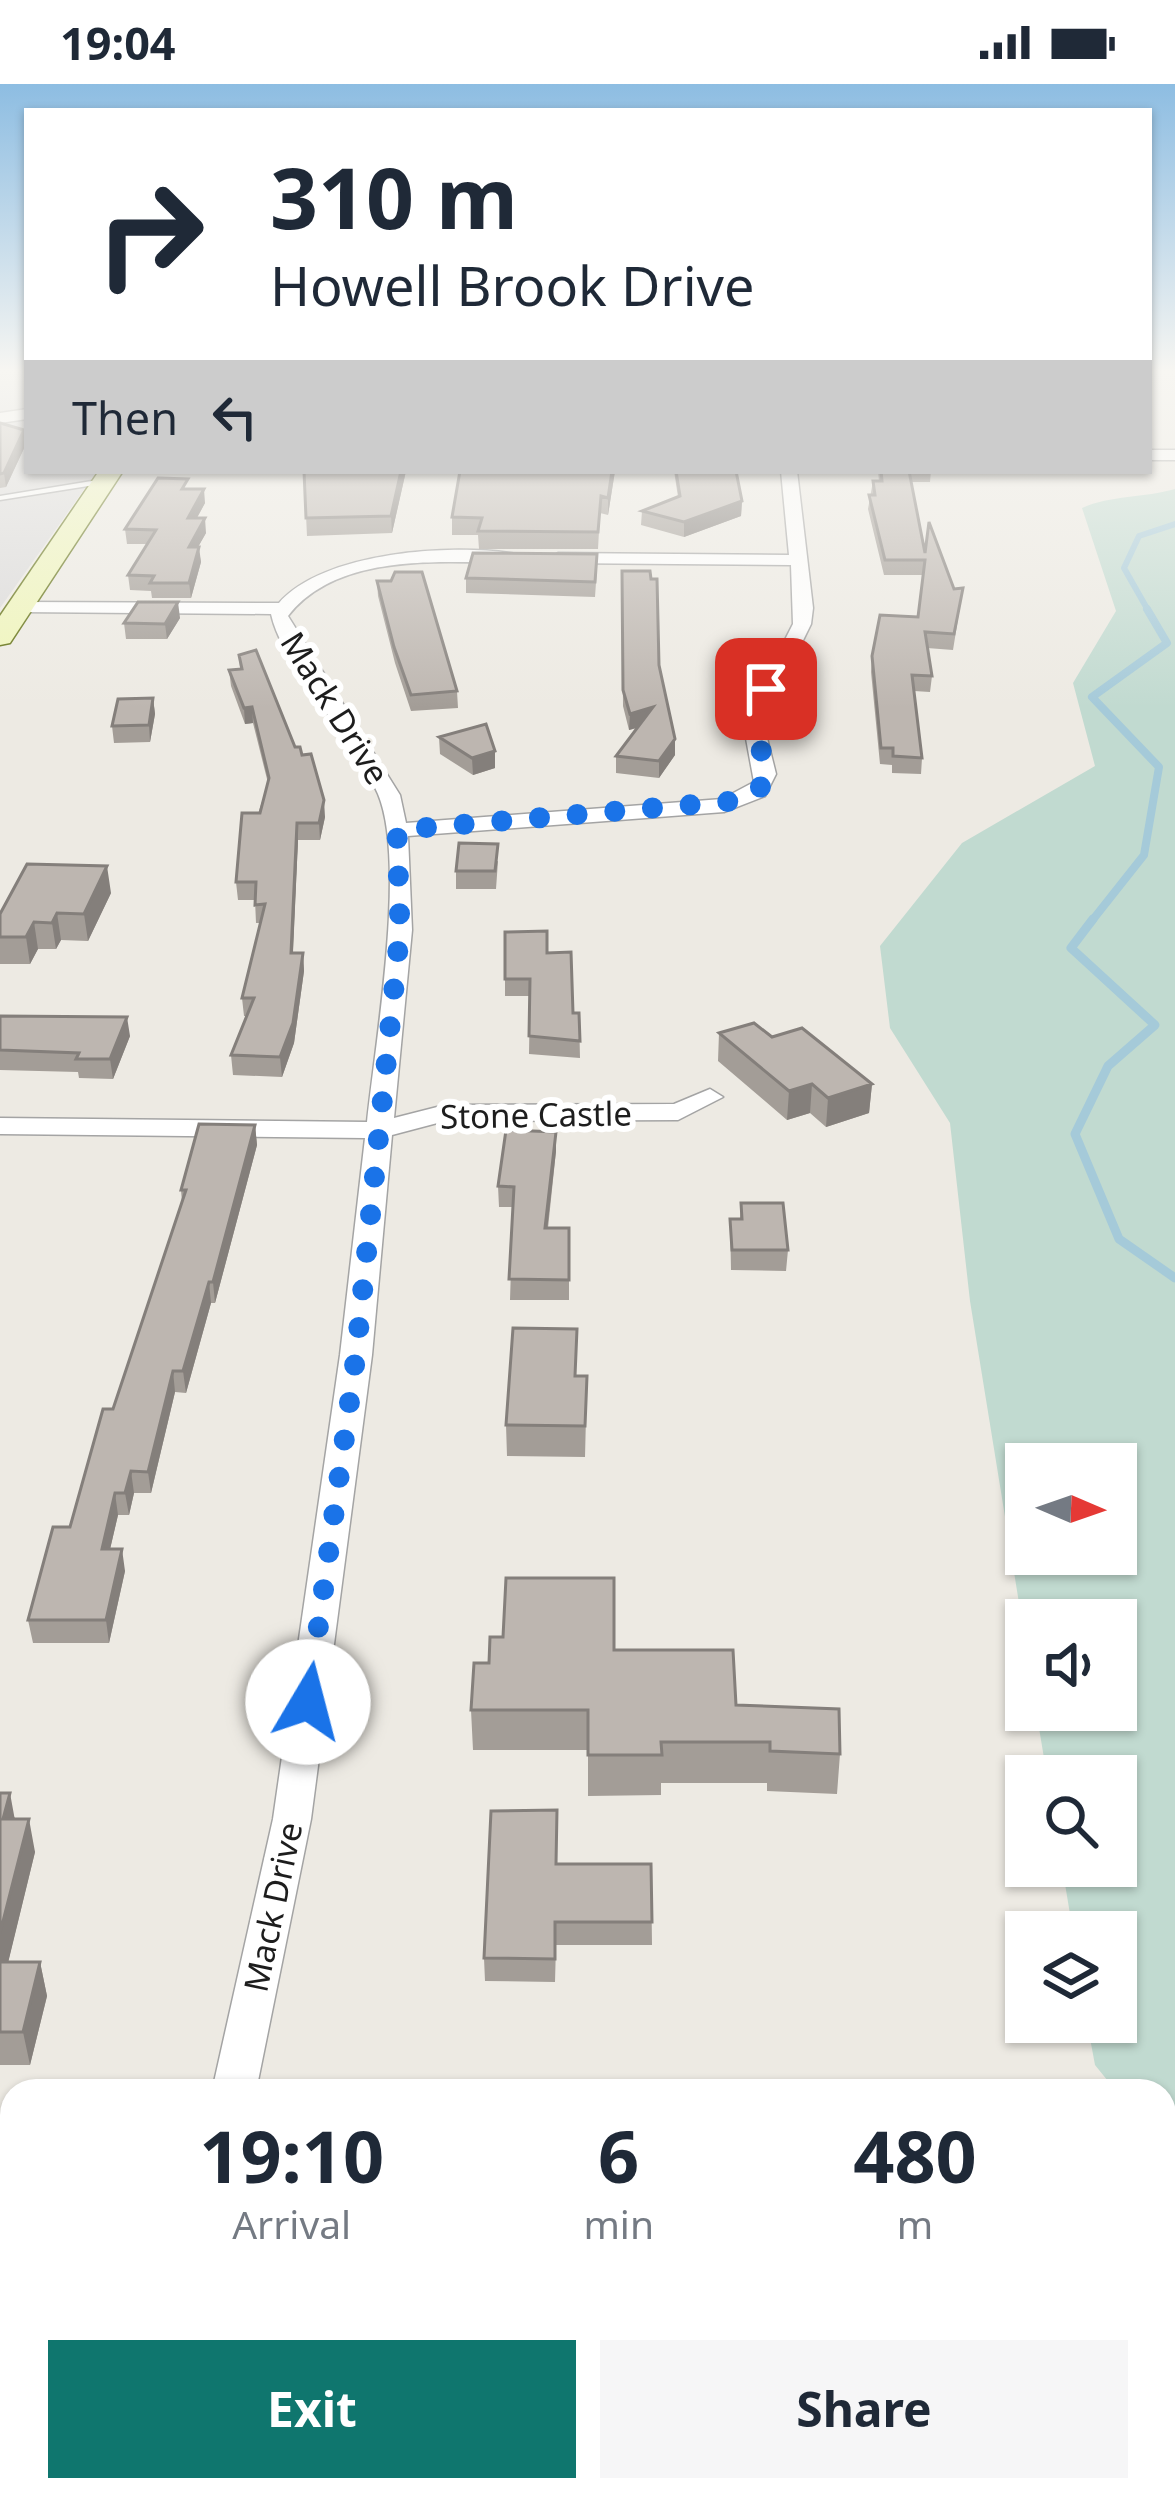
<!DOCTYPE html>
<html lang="en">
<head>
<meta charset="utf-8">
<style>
  :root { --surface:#fff; --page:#f6f6f7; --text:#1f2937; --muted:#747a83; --accent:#0f766e }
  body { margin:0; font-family:"Noto Sans",sans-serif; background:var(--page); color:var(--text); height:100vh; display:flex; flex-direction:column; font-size:45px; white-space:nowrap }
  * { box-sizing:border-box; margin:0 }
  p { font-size:39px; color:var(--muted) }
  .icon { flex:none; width:66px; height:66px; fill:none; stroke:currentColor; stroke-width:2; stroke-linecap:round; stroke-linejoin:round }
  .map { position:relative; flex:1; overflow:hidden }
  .details { position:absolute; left:0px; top:1995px; width:1176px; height:423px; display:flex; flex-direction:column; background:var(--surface); border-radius:36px 36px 0 0; box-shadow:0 3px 9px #0004 }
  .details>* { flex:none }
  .top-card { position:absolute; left:24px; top:24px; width:1128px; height:366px; border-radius:0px; box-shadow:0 3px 9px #0004; background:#fff; color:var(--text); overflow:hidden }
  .needle { width:78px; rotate:92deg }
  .buttons { position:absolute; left:1005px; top:1359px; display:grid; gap:24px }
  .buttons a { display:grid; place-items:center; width:132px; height:132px; border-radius:0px; background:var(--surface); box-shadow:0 3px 9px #0004; font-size:60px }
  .pin { position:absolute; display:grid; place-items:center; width:102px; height:102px; color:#fff; margin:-51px; border-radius:24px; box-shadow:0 6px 18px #0006 }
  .me { position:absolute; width:132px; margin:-66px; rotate:8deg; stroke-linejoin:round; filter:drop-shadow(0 0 9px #0008) }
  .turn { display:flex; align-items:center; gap:42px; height:252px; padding:0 48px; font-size:54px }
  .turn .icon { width:156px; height:156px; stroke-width:2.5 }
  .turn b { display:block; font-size:84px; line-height:102px }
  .then { display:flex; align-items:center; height:114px; padding:0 48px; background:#0003; gap:24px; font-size:45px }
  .eta { display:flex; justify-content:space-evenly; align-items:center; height:204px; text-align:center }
  .eta b { font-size:72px; font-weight:700; line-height:84px }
  .action { display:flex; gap:24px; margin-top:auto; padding:24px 48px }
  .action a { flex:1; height:138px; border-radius:0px; background:var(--accent); color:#fff; font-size:48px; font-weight:700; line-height:138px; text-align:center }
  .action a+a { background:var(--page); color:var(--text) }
  .status { display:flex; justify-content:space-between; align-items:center; height:84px; padding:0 60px; background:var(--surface); direction:ltr }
  .status svg { height:33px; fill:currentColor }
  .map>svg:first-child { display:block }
  .residential { fill:#dbdada }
  .wetland { fill:#c1dad0; fill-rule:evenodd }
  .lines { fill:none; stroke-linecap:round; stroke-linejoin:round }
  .stream-far2 { stroke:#a5cad9; stroke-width:6 }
  .stream-far1 { stroke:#a5cad9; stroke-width:8 }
  .stream { stroke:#a5cad9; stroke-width:9 }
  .lane-casing { stroke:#a4a4a4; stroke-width:3 }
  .street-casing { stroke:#a4a4a4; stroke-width:3 }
  .secondary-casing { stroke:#5d6c0b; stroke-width:3 }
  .lane { fill:#fff; fill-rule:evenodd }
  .street { fill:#fff; fill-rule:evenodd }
  .secondary { fill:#eff5b9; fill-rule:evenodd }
  .wall { fill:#a39d97 }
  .shaded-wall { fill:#847f7b }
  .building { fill:#bdb6b0; stroke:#847f7b; stroke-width:3 }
  .route { stroke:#1a73e8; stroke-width:21; stroke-dasharray:0 37.8 }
  .labels { text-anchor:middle; stroke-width:12; stroke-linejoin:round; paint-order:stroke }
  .street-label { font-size:33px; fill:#1d1d1d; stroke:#fff }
</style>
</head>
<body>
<div class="status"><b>19:04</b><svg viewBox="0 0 49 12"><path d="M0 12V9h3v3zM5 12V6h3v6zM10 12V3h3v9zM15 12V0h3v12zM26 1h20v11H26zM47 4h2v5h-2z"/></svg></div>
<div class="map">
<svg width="1175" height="2417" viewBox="0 0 1175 2417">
  <rect width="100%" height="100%" fill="#edeae3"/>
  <path class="residential" d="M0 285H27V387H97L0 524Z"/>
  <path class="wetland" d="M1175 405V2077L1164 2064V2007H1116L1095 1981 1087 1938H1116V1848H1073L1062 1782H1116V1692H1047L1036 1626H1116V1536H1026V1562L970 1217 950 1039 890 944 880 862 962 759 1095 682 1073 599 1116 527 1082 424C1111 411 1144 414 1175 405ZM1026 1380H1116V1470H1026Z"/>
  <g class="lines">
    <path class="stream-far2" d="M1149 528 1124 484 1139 452 1175 440"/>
    <path class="stream-far1" d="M1091 838 1144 771 1159 683 1092 613 1167 559 1147 525"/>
    <path class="stream" d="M1093 835 1071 864 1155 941 1108 982 1075 1050 1119 1155 1175 1194"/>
    <defs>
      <path id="lane" d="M104 395H107V399L0 416V412Z"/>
      <path id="street" d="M27 325V335L0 339V329Z
        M1149 366H1175V376H1149Z
        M781 387H797L813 524 811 540 763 638 776 690 765 712 724 728 408 752 412 846 394 1034 445 1021 674 1020 710 1005 723 1013 678 1036 445 1037 392 1051 372 1271 311 1735 256 2007H212L273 1735 340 1271 365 1054 0 1050V1034L367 1038C375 960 407 779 378 710 355 657 282 582 271 530L20 528 11 523 20 518 279 519C323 468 452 459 516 470L519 474 510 479C438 478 337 469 288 532L400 711 406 739 722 715 754 698 743 638 793 540 791 481 558 479 549 474 558 469 789 471Z
        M0 2129H12V2171H0Z"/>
      <path id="secondary" d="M99 387H123L10 559 0 561V532Z"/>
    </defs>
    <use href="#lane" class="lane-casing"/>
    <use href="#street" class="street-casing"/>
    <use href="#secondary" class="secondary-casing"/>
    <use href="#lane" class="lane"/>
    <use href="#street" class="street"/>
    <use href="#secondary" class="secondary"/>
  </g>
  <path class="wall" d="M0 339 24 346 26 360 6 403 0 404Z
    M304 387H406L392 449 307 452Z
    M615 387 608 431 600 429 598 465H479L478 451H452V433Z
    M674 387H736L742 417 741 432 684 453 641 441 642 427 678 413Z
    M878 387H931L930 398H911L925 469 954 505 963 504 953 566 927 564 932 592 930 608 914 607 922 674 921 690 892 689V681L880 680 871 588 872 572 918 533 923 491H884L868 425 873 397H879Z
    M189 405 205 419 197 434 206 449 198 463 201 478 191 514H152L151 507 130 506 128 491 147 460H127L125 445Z
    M597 484 595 513 466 509V494Z
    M622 487 675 671 659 694 616 689V672L637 644 629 646 623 622Z
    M377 497H391L457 607 458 624 411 627 395 579 378 512Z
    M180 534 167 555H126L124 539Z
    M239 571 325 733 320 756H298L293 869H303L304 887 294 959 282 993 233 991 231 971 247 932H244L242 914 260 839H256L255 816H238L236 798 268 699 253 639 245 640 231 602 229 586 240 585Z
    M153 614 155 630 150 658 114 659 112 642Z
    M439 653 495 684 473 691 440 670Z
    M498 777 496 805H456V787Z
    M111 809 88 857 61 856 56 865H38L30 880H0V830Z
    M505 848 548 869 573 929H579L580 974 529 970 530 912H505Z
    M0 932 130 952 113 995 79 994 78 988 0 986Z
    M719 949 772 953 872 1000 869 1029 826 1043 810 1029 787 1036 718 977Z
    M255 1041 257 1061 215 1219H211L186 1309 175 1308 151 1409H134L129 1431H118L110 1465 125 1487 109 1559H33L28 1536 70 1443 113 1325 182 1118 181 1106Z
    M556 1067 548 1144H569V1216H510L513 1123H499L498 1102Z
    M741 1119 788 1166 786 1187 731 1186 730 1135H740Z
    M577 1292H587L585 1373 507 1372 506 1341Z
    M503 1553 614 1566 840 1670 837 1710 767 1707V1699H661V1711L588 1712V1666H473L471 1626 489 1579Z
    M0 1709 35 1768 8 1878H40L47 1912 30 1981H0Z
    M556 1780H651L652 1861H556L555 1898 485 1897 484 1874Z
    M973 2406H1076L1073 2417H1009Z"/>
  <path class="shaded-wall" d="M24 346 26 360 6 403 4 389Z
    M401 387H406L392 449 391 432Z
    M612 387H615L608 431V414Z
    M204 405 205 419 189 448 188 434Z
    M742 417 741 432 684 453V438Z
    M205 434 206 449 190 477 189 463Z
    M199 463 201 478 191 514 189 499Z
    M178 518 180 534 167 555 165 540Z
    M153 614 155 630 150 658 149 641Z
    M252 623 253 639 245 640 244 624Z
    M653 623V639L629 646 630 630Z
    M675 655V671L659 694V677Z
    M495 667V684L473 691 472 674Z
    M324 716 325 733 320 756 319 739Z
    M297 739 298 756 292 887 291 869Z
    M107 782 111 809 88 857 84 830Z
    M57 829 61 856 56 865 52 839Z
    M34 838 38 865 30 880 26 853Z
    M303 869 304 887 294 959 282 993 280 973Z
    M127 933 130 952 113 995 110 975Z
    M812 1000 810 1029 787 1036 789 1007Z
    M872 1000 869 1029 826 1043 828 1014Z
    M255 1041 257 1061 215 1219 213 1198Z
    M556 1048V1067L545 1164V1144Z
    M209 1198 211 1219 186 1309 183 1287Z
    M173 1287 175 1308 151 1409 148 1388Z
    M131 1387 134 1409 129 1431 125 1409Z
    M115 1409 118 1431 105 1487 102 1465Z
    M122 1465 125 1487 109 1559 106 1536Z
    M10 1709 16 1742 3 1735Z
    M29 1735 35 1768 0 1912V1849Z
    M40 1878 47 1912 30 1981 23 1948Z
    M54 2406H70L67 2417H51Z"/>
  <path class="building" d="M0 339 24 346 4 389 0 390Z
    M304 387H401L391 432 306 434Z
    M460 387H612L608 414 601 412 598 448 478 447 482 434 452 433Z
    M676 387H736L742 417 684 438 642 427 680 412Z
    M881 387H909L925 469 929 438 954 505 963 504 954 550 925 548 932 592 912 591 922 674 893 672V664H881L872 572 880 531 918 533 925 476H885L869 411H875L873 397H882Z
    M158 394 188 395 182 405H204L188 434H205L189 463H199L189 499H150L154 492 128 491 156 446 125 445Z
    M473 469 597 470 595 498 466 494Z
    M622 487H650L651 495H657L659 581 675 655 659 677 616 672 653 623 630 630 623 606Z
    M395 488H422L457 607 411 611 394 563 377 497H391Z
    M138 518H178L165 540 124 539Z
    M256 566 295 663H300L302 671 311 670 324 716 319 739H297L291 869H303L293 939 280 973 231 971 254 914H242L265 820 255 821 256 798H236L242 729H260L269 694 252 623 244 624 229 586 242 585 239 571Z
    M153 614 149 641 112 642 118 615Z
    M486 640 495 667 472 674 439 653Z
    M459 759 498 760 495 787H456Z
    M27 780 107 782 84 830 57 829 52 839 34 838 26 853H0V830Z
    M547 847V869L571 868 573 929H579L580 957 529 952 530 895H505V848Z
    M0 932 127 933 110 975H76L79 969 0 966Z
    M754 939 772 953 802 944 872 1000 828 1014 812 1000 789 1007 719 949Z
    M199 1040 255 1041 213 1198H209L183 1287H173L148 1388 131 1387 125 1409H115L102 1465H122L106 1536H28L53 1443H70L103 1325H113L186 1106H181Z
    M506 1046 556 1048 545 1144H569V1196L509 1195 514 1103 498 1102Z
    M741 1119H783L788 1166H732L730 1135H742Z
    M513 1244 577 1245 575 1292H587L585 1342 506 1341Z
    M506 1494H614V1566H733L736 1621 839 1625 840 1670 770 1667V1658H661L662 1671H588V1626H471L474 1579H489L490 1553H503Z
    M0 1709H10L3 1735H29L0 1849Z
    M557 1726 556 1780H651L652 1838H555V1875L484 1874 491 1727Z
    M0 1878H40L23 1948H0Z
    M0 2338H12V2406H54L51 2417H0Z"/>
  <linearGradient id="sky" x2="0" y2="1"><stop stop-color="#8dbde2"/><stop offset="0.46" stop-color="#f7f6f2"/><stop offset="1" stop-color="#f7f6f2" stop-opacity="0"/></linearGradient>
  <rect width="1175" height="624" fill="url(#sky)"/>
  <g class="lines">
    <path class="route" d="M308 1618 356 1271 400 846 397 746 746 716C783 692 757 669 753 638L766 605"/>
  </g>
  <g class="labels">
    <g class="street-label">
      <text transform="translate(335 624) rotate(58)" y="12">Mack Drive</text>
      <text transform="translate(536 1031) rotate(-1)" y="12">Stone Castle</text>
      <text transform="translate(273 1823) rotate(-78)" y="12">Mack Drive</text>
    </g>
  </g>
</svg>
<div class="buttons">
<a><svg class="needle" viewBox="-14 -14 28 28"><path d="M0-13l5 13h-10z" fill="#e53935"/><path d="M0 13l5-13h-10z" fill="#747a83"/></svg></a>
<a><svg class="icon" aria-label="sound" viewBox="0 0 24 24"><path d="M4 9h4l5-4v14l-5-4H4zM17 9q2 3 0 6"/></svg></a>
<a><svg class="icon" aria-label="search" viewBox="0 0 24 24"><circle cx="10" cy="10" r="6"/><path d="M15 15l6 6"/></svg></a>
<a><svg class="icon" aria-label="layers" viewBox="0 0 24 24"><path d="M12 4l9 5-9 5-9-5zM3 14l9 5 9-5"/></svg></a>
</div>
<div class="pin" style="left:766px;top:605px;background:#d93025"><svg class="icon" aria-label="arrive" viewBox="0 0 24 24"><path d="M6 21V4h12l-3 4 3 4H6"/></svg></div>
<svg class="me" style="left:308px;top:1618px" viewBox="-20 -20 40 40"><circle r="19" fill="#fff"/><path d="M0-13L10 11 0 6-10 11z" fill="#1a73e8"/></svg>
<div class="top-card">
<div class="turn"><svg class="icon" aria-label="right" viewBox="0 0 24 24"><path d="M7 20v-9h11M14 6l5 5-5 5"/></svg><div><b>310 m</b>Howell Brook Drive</div></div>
<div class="then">Then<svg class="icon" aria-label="left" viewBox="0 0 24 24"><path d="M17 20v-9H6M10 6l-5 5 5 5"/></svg></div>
</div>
<section class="details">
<div class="eta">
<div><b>19:10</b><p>Arrival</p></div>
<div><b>6</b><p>min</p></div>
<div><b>480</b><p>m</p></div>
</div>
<div class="action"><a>Exit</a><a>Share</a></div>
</section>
</div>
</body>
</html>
